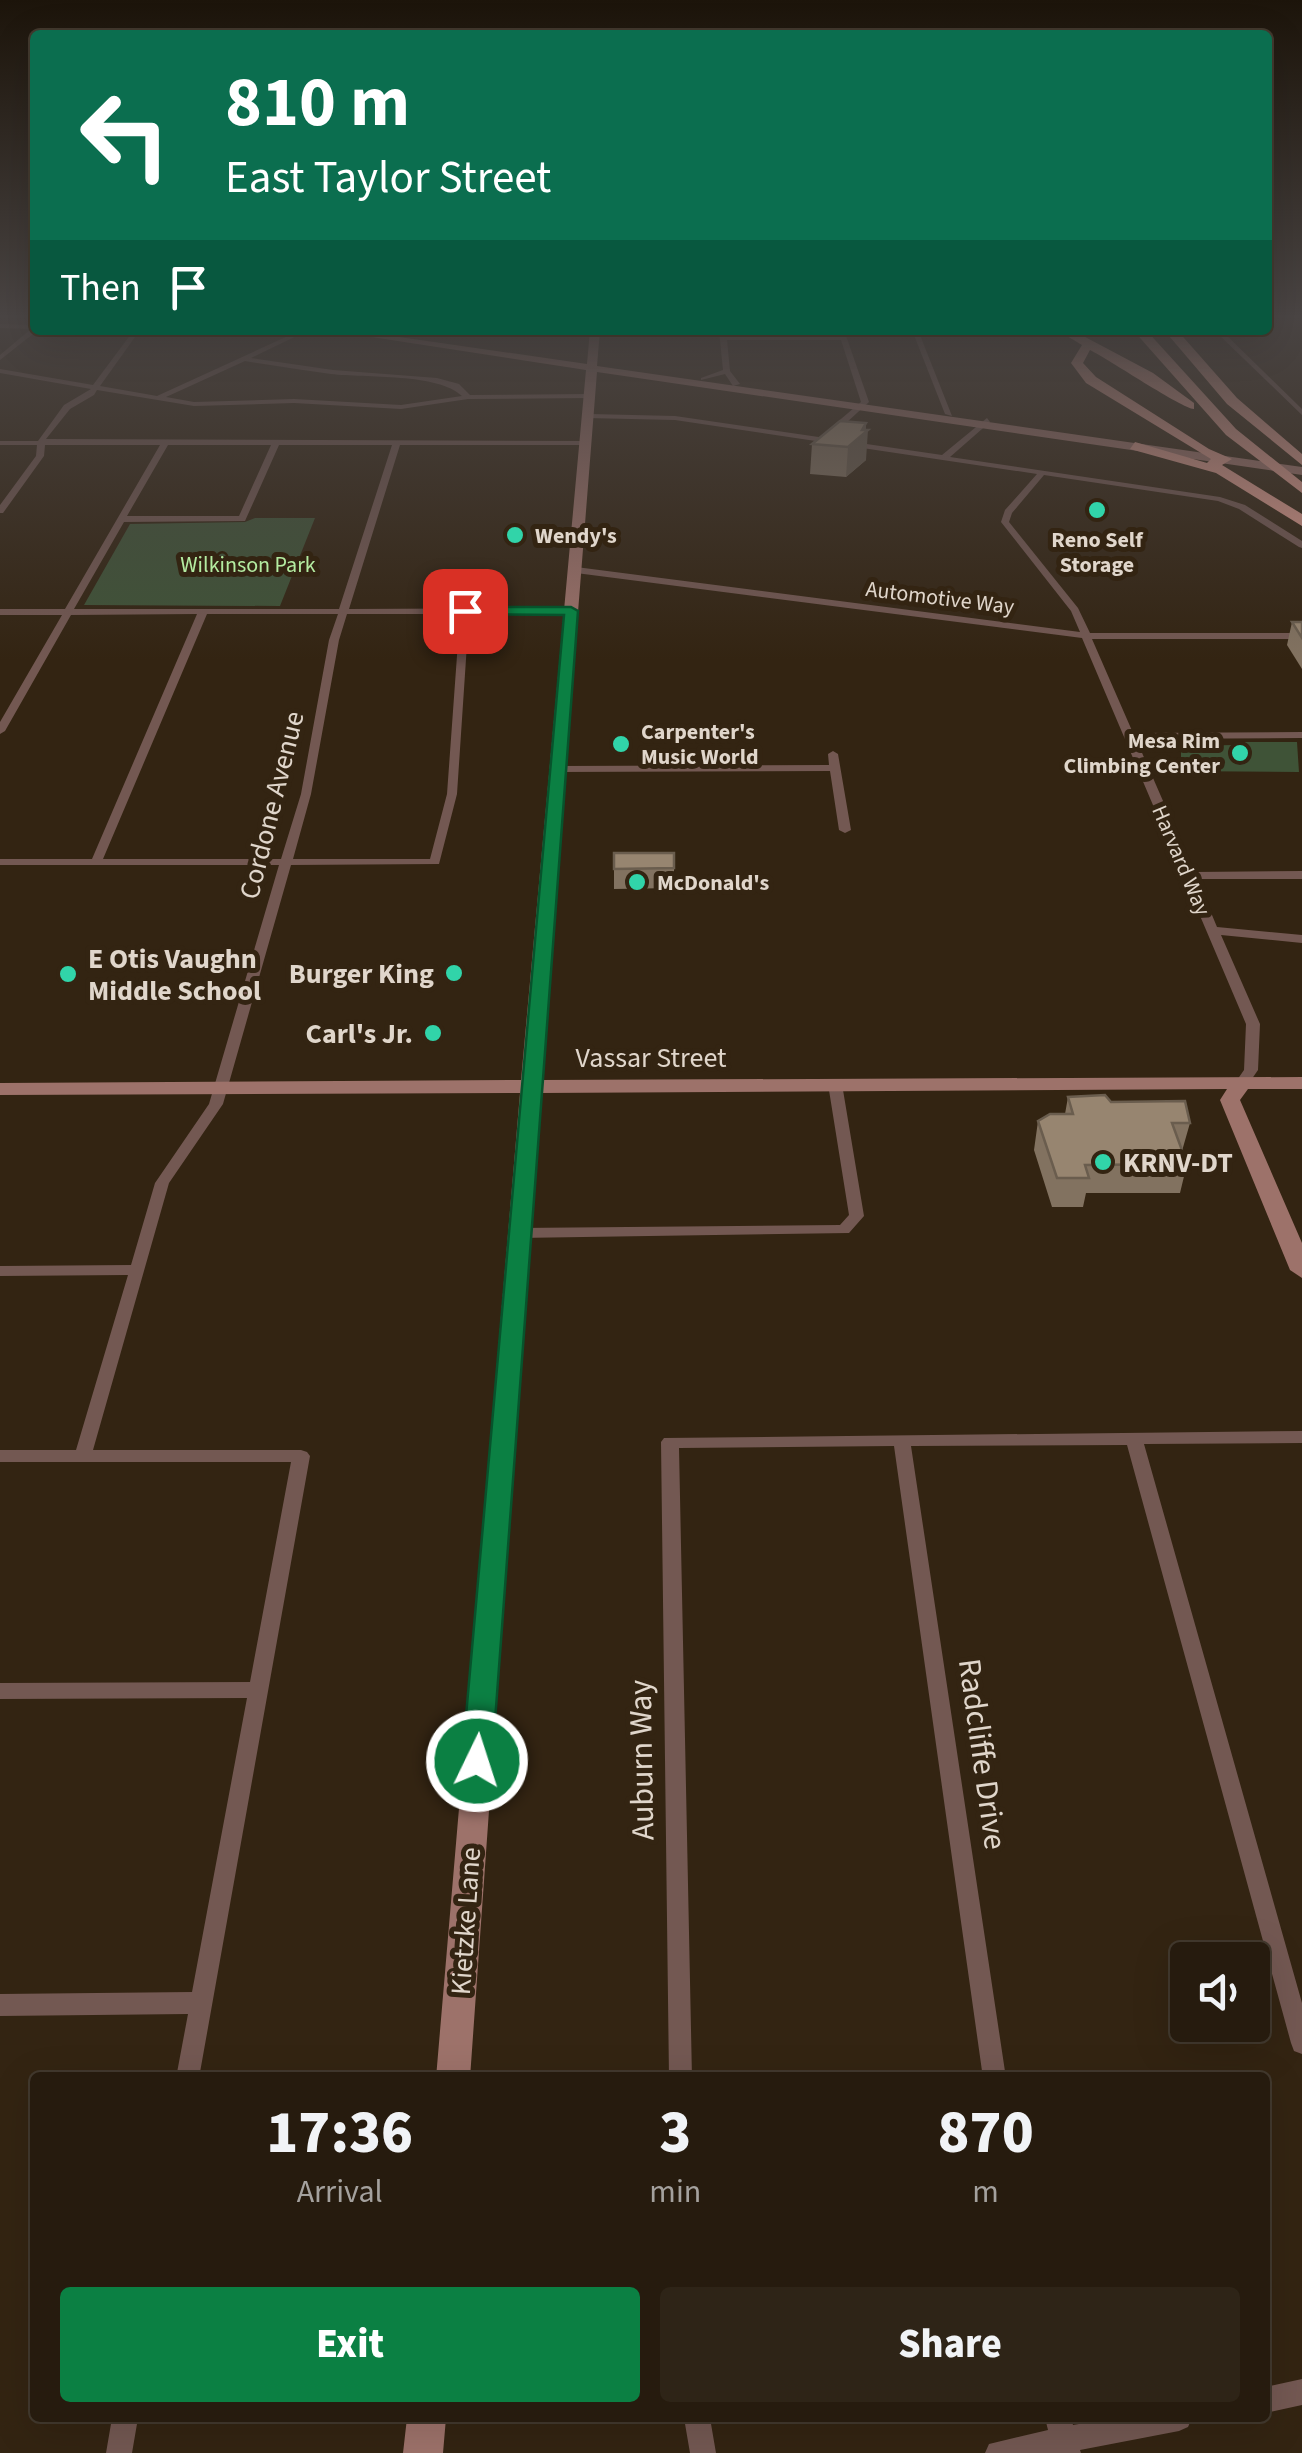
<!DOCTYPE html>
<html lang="en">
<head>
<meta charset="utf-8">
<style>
  :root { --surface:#261b0e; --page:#2e2417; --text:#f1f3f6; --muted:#a4a19e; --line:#42392e; --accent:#0b8043 }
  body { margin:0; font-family:"Source Sans 3",sans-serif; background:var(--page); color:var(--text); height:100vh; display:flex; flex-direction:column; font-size:38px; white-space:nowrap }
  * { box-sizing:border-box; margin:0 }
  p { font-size:32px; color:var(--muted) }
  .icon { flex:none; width:55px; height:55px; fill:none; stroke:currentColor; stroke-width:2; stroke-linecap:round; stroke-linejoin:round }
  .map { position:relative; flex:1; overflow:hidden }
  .sheet { position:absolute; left:30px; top:2072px; width:1240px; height:350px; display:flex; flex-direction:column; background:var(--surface); border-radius:10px; box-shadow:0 10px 40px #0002,0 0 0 2px var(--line) }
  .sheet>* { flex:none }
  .guide { position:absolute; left:30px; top:30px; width:1242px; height:305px; border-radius:10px; box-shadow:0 10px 40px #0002,0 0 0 2px var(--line); background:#0b6e4f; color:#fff; overflow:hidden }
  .tools { position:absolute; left:1170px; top:1942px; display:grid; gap:20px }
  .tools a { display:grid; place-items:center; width:100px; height:100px; border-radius:10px; background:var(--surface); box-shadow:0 10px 40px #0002,0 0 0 2px var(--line); font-size:50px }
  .pin { position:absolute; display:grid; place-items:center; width:85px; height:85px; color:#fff; margin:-42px; border-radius:20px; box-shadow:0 5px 15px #0006 }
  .me { position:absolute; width:110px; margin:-55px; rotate:4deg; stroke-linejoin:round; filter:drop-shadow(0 0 8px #0008) }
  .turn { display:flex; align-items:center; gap:35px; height:210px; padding:0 30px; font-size:45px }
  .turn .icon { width:130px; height:130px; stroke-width:2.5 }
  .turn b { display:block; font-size:70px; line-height:85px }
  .then { display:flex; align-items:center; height:95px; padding:0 30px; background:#0003; gap:20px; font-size:38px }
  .eta { display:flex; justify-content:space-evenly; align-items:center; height:170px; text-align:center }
  .eta b { font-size:60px; font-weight:800; line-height:70px }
  .cta { display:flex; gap:20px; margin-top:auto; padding:20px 30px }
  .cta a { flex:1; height:115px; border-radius:10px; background:var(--accent); color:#fff; font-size:40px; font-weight:800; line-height:115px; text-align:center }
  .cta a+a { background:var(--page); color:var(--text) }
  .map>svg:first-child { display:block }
  .green { fill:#3f5337 }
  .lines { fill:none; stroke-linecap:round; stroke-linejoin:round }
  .street { fill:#735852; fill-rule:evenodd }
  .secondary { fill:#9d726a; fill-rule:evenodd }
  .highway { fill:#db998c; fill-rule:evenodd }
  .wall { fill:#827260 }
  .shaded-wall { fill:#6a5d4e }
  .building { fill:#978570; stroke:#6a5d4e; stroke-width:2.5 }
  .route { fill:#0b8043; stroke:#07532c; stroke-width:2.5 }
  .poi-dot { fill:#31d4a9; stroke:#332412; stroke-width:4 }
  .labels { text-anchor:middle; stroke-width:10; stroke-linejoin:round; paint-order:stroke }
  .far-poi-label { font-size:22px; font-weight:bold; fill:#e0d6cb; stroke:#332412; text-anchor:start }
  .far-park-label { font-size:22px; fill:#b4eba1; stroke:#332412 }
  .far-street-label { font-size:22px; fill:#e0d6cb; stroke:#332412 }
  .street-label { font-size:28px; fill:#e0d6cb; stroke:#332412 }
  .poi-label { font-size:28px; font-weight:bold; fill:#e0d6cb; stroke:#332412; text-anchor:start }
  .near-street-label { font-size:32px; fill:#e0d6cb; stroke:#332412 }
</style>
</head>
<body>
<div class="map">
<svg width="1302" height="2453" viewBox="0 0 1302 2453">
  <rect width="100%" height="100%" fill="#332412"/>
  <path class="green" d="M255 518H315L280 606 84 605 130 524 245 522Z
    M1236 742H1297L1299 772 1172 771 1181 760V746L1235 745Z"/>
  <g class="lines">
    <path class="street" d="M0 324 35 325V330H38L0 360V355L31 329 0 328Z
      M134 330H140L100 386 157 396 301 330H309L251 358 333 370 437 378 459 384 470 395 590 394 594 396 590 398 468 399 401 409 294 403 194 406 97 390 94 395 70 409 46 439 586 441 590 443 586 445H400L349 609 571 608 576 611 571 614H469L457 794 439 864 291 865 223 1104 169 1183 93 1450H301L307 1452 310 1456 199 2078H176L188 2014 0 2016V1994L192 1992 247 1698 0 1699V1683L250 1682 291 1462H0V1450H76L128 1275 0 1276V1266L131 1265 155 1183 209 1104 279 865H0V859H92L197 614 71 615 5 731 0 734V722L62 615H0V609H65L160 445H45L44 456 3 513H0V505L36 456 37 445H0V441H38L64 405 91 389 0 373V369L93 385ZM245 361C274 366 303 370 331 374 366 378 438 373 462 396L401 405 294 399 194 402 166 397ZM168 445H271L239 516H127ZM279 445H392L339 609H74L124 522 245 521ZM207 614H338L329 640 301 794 281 859H103ZM347 614H460L447 794 430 859H293L311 794 339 640Z
      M719 330H725L726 336H840L838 330H844L869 402 834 434H828V430L861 402 841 340H727L730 371 740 384 733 386 725 374 701 380V378L723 370Z
      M912 330H918L952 416 945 414Z
      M1214 330H1221L1302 409V415Z
      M590 414 675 416 942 455 987 418 990 422 950 457 1220 497 1245 505 1302 541V548L1299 547 1239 509 1218 501 1044 475 1012 513 1009 522 1078 608 1090 633H1302V639H1092L1133 733 1302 732V738L1136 739 1194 872 1302 871V879H1197L1217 927 1302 935V943L1221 935 1260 1024 1258 1070 1247 1086H1237L1235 1083 1244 1070 1246 1024 1082 638 576 573 572 570 576 567 1080 632 1071 611 1001 522 1005 510 1037 474 675 420 587 418Z
      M833 751 838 754 851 830 845 833 839 830 830 771 558 772 553 769 558 766 829 765 828 754Z
      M835 1080 842 1084 864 1216 849 1233 518 1238 510 1233 518 1228 840 1225 849 1215 828 1084Z
      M1302 1431V1443L1144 1444 1302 2003V2054L1294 2051 1291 2043 1127 1445 911 1446 1006 2078H983L894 1446 679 1448 692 2078H669L661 1442 664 1438Z
      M1302 2379V2405L1265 2413V2387Z
      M112 2418H138L132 2453H106Z
      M684 2418H710L716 2453H690Z
      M1045 2418H1071L1073 2425 1114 2418H1192L1188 2427 1179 2431 1080 2450 1081 2453H985L989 2444 1048 2430Z"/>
    <path class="secondary" d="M326 330H351L587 364 590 330H600L597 366 1302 467V475L597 372 541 1080 1302 1077V1089H1248L1240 1100 1302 1243V1278L1290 1270 1220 1100 1227 1089 540 1093 470 2078H436L520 1093 0 1095V1083L521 1080 586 370Z
      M407 2418H446L443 2453H403Z"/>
    <path class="highway" d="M1057 330H1072L1153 373 1194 403V409C1183 409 1108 359 1090 350L1083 363 1096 377 1209 449 1232 459 1222 465 1302 514V526L1216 473 1130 449 1135 442 1207 463 1211 459 1086 383 1071 363 1082 345Z
      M1133 330H1146L1236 429 1302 482V493L1226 435Z
      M1164 330H1177L1237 398 1302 454V465L1227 404Z"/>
  </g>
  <path class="wall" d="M866 430V460L846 477 810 474 812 444Z
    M1292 622H1302V669L1287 645Z
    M614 853H674V888L614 889Z
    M1068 1097 1111 1102 1190 1123 1182 1151 1187 1164 1180 1193H1086L1083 1207H1052L1034 1150 1038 1121 1065 1114Z"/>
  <path class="shaded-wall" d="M866 423V432L868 430 866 460 846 477 848 447Z"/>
  <path class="building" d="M840 421 866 423 862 430H868L848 447 812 444Z
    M1292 622H1302V638Z
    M614 853H674V868L614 869Z
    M1105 1095 1111 1102 1185 1101 1190 1123H1172L1187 1164 1085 1165 1089 1178H1057L1038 1121 1050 1114H1073L1068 1097Z"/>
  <linearGradient id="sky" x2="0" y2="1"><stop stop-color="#1c140a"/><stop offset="0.48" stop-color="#4a4544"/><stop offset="1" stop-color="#4a4544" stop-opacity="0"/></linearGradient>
  <rect width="1302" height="660" fill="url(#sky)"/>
  <path class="route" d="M465 607H571L578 611 492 1761 488 1770 477 1774 467 1770 462 1761 564 615 460 614Z"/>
  <g class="poi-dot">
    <circle cx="1097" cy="510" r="10"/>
    <circle cx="515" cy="535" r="10"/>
    <circle cx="621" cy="744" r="10"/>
    <circle cx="1240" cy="753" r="10"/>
    <circle cx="637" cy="882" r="10"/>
    <circle cx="454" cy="973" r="10"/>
    <circle cx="68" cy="974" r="10"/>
    <circle cx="433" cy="1033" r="10"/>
    <circle cx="1103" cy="1162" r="10"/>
  </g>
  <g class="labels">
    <g class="far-poi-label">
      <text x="535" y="543">Wendy's</text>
      <text x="1097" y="547" text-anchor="middle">Reno Self<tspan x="1097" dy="25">Storage</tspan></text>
      <text x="641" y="739">Carpenter's<tspan x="641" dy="25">Music World</tspan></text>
      <text x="1220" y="748" text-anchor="end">Mesa Rim<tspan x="1220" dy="25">Climbing Center</tspan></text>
      <text x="657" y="890">McDonald's</text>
    </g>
    <g class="far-park-label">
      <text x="248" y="572">Wilkinson Park</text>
    </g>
    <g class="far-street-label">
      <text transform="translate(940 597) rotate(7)" y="8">Automotive Way</text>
      <text transform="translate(1182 860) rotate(67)" y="8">Harvard Way</text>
    </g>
    <g class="street-label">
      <text transform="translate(271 805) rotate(-76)" y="10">Cordone Avenue</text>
      <text x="651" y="1067">Vassar Street</text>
      <text transform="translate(465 1921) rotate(-86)" y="10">Kietzke Lane</text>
    </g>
    <g class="poi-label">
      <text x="88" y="968">E Otis Vaughn<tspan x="88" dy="32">Middle School</tspan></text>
      <text x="434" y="983" text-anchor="end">Burger King</text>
      <text x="413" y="1043" text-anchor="end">Carl's Jr.</text>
      <text x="1123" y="1172">KRNV-DT</text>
    </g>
    <g class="near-street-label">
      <text transform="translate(983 1754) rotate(82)" y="11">Radcliffe Drive</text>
      <text transform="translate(641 1760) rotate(-91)" y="11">Auburn Way</text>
    </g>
  </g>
</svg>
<div class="tools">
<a><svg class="icon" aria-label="sound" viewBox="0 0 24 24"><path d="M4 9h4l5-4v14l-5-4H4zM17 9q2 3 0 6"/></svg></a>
</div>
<div class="pin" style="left:465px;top:611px;background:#d93025"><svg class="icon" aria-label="arrive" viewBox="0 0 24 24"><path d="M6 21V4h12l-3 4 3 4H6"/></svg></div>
<svg class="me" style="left:477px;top:1761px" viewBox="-20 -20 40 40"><circle r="17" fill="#0b8043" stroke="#fff" stroke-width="3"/><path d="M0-11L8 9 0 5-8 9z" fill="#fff"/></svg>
<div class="guide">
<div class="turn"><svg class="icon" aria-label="left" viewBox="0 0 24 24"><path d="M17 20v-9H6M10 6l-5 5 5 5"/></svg><div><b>810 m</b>East Taylor Street</div></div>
<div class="then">Then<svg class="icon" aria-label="arrive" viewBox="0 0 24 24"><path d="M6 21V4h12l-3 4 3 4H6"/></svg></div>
</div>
<section class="sheet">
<div class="eta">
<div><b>17:36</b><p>Arrival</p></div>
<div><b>3</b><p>min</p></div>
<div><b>870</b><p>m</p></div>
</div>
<div class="cta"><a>Exit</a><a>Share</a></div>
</section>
</div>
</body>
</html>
